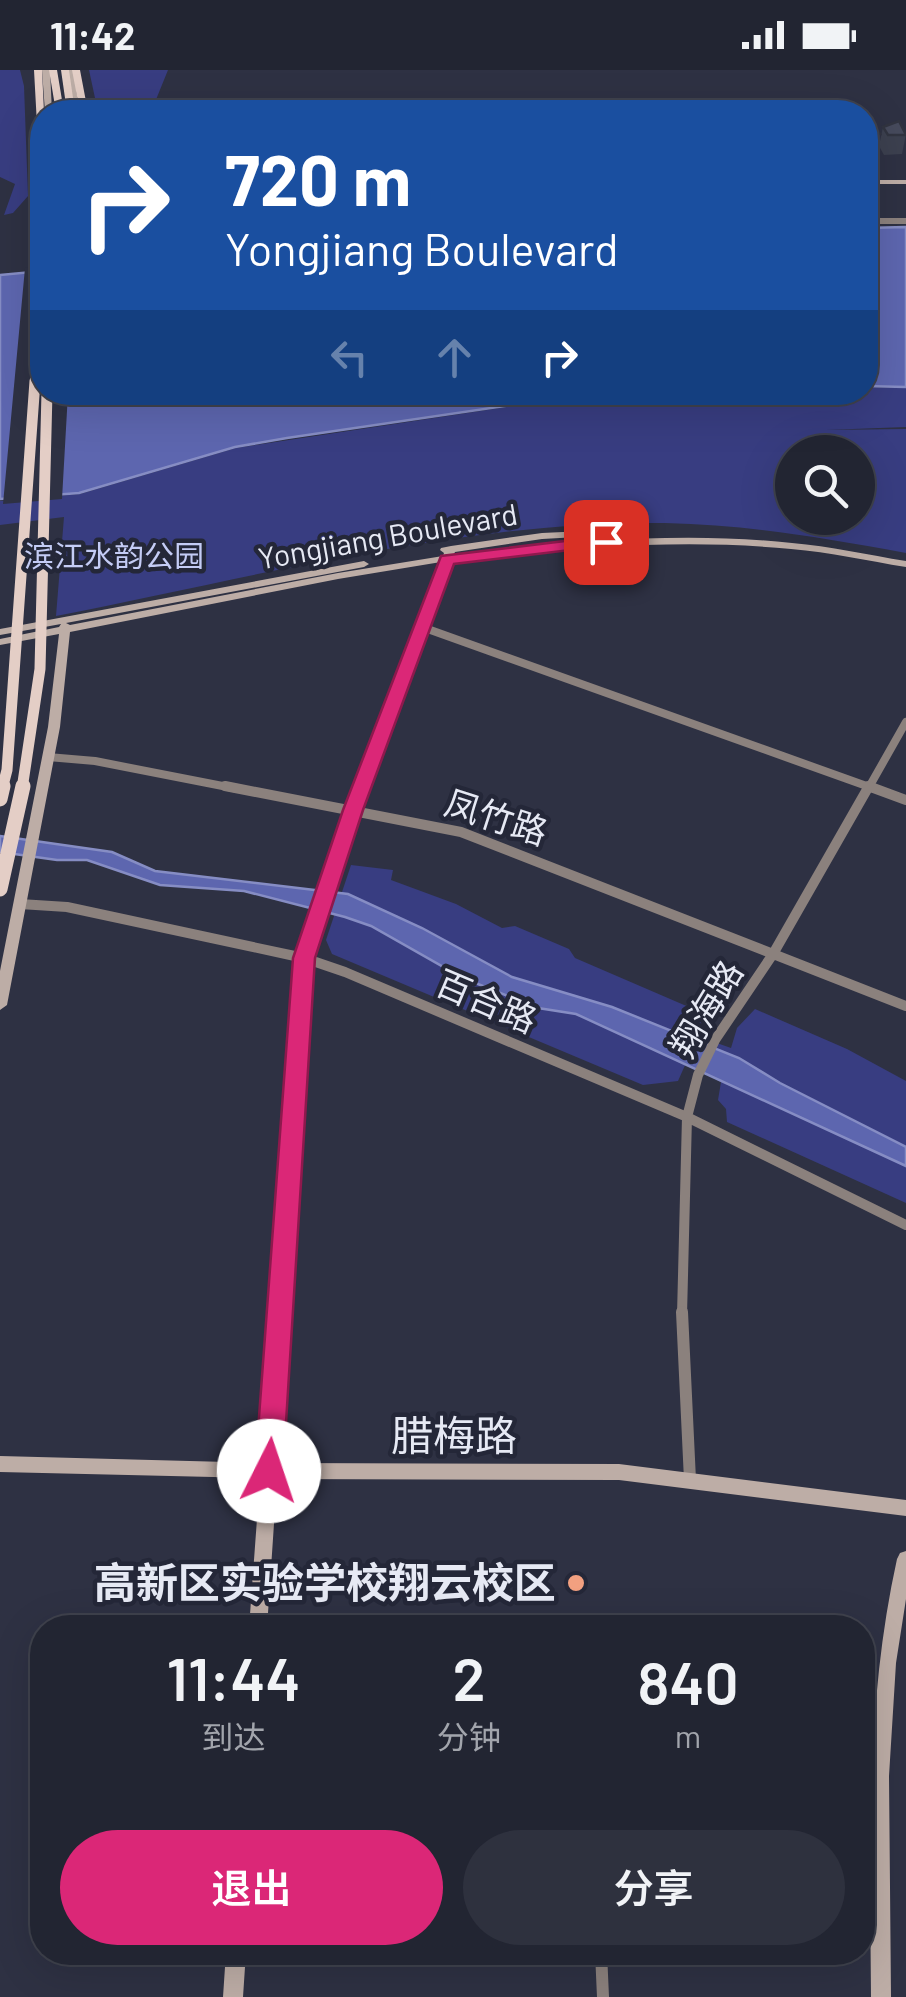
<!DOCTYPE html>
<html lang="zh">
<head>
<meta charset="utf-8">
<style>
  :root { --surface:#222532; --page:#2e313e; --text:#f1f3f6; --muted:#a2a5ac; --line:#3f424d; --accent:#db2777 }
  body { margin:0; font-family:Barlow,"Noto Sans SC",sans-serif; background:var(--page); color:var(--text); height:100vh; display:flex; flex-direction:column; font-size:38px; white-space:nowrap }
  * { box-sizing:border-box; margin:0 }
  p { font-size:32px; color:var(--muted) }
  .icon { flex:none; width:55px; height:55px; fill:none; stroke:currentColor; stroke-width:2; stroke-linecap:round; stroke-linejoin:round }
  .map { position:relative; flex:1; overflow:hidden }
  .details { position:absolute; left:30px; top:1545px; width:845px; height:350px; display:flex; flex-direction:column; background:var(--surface); border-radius:40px; box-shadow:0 10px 40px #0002,0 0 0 2px var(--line) }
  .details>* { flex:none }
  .top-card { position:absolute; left:30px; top:30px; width:848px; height:305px; border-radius:40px; box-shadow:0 10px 40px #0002,0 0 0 2px var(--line); background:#1a4fa0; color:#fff; overflow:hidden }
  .controls { position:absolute; left:775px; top:365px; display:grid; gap:20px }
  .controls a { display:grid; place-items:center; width:100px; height:100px; border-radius:50%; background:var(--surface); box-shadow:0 10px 40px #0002,0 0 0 2px var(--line); font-size:50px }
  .pin { position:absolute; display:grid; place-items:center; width:85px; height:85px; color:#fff; margin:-42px; border-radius:20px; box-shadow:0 5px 15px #0006 }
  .me { position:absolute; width:110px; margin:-55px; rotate:4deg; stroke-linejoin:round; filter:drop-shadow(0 0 8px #0008) }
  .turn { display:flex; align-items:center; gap:35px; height:210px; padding:0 30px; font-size:45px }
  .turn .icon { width:130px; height:130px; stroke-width:2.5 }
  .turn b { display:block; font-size:70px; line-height:85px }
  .lanes { display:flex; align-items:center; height:95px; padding:0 30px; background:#0003; justify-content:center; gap:50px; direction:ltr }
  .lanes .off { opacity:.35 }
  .eta { display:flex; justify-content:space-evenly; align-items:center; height:170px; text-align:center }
  .eta b { font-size:60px; font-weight:600; line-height:70px }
  .action { display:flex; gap:20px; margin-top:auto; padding:20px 30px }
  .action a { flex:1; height:115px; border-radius:60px; background:var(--accent); color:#fff; font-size:40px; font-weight:600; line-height:115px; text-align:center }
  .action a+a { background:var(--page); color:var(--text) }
  .status { display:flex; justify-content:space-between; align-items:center; height:70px; padding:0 50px; background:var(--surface); direction:ltr }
  .status svg { height:28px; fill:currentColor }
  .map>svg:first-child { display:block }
  .green { fill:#383d81; fill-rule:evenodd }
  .water { fill:#5d66af; stroke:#868dc4; stroke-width:2.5 }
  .pier { fill:#2e3143 }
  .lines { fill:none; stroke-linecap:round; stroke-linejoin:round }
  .street-far3 { stroke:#8b817d; stroke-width:6 }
  .street-far2 { stroke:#8b817d; stroke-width:8 }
  .street-far1 { stroke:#8b817d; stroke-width:10 }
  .street { stroke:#8b817d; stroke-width:12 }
  .secondary { fill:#bdada6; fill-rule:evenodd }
  .primary { fill:#e4cec6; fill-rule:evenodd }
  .primary-bridge-far2 { stroke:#e4cec6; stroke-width:9 }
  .primary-bridge-far1 { stroke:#e4cec6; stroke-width:11 }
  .primary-bridge { stroke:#e4cec6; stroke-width:15 }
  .wall { fill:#3c404f }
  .building { fill:#464a5c; stroke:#313440; stroke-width:2.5 }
  .route { fill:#db2777; stroke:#8e194d; stroke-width:2.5 }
  .poi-dot { fill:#f2a080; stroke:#242738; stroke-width:4 }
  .labels { text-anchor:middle; stroke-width:9; stroke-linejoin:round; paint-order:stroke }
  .far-street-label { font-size:30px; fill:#e6e9f4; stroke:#242738 }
  .far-park-label { font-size:30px; fill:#c4ccf5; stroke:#242738 }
  .street-label { font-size:35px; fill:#e6e9f4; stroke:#242738 }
  .near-street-label { font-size:42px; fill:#e6e9f4; stroke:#242738 }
  .near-poi-label { font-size:42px; font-weight:bold; fill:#e6e9f4; stroke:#242738; text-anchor:end }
</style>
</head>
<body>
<div class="status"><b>11:42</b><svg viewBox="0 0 49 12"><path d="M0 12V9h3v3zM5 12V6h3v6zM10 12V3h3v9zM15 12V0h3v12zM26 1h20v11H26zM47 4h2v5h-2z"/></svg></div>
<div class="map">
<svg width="906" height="1927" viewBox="0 0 906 1927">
  <rect width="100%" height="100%" fill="#2e3143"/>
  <path class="green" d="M0 0H20L24 16 28 126 13 143 4 145 15 114 0 107Z
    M89 0H168L151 42H98Z
    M865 317 906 318V357L826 360 906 359V483C823 468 750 455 665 453 467 450 251 508 56 546L64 447 0 455V431L80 424 236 378 514 336 674 323 865 322ZM792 382H858V448H792Z
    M351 795 393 800 391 810 456 834 502 858 515 856 569 879 575 888 705 944 697 966 731 978 737 958 755 939 847 979 906 1011V1133L727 1052 726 1039 718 1030 721 1012 686 993 678 1011 643 1015 332 884 326 870Z"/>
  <path class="water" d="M906 157V317L865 316V158Z
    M42 201V322L654 323 512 335 287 368 235 377 79 423 0 429V205Z
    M0 766 112 782 155 801 348 824 422 858 512 907 612 937 739 988 780 1013 906 1077V1096L576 944 538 938 463 908 371 856 345 847 244 821 160 815 87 790H57L0 782Z"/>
  <path class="pier" d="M42 196V322L68 323 62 429 3 434 25 198Z"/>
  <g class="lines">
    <path class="street-far3" d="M865 151H906"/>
    <path class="street-far2" d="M422 557 875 719
      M48 687 95 691 238 719
      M868 719 906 652"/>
    <path class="street-far1" d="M225 716 461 762 906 936
      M868 716 906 730
      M20 834 67 837 304 888 345 902 687 1047 906 1155
      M682 1245 687 1047 698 1005 715 970 773 884 869 716"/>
    <path class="street" d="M682 1242 690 1410
      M601 1882 603 1927"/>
    <path class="secondary" d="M42 0H50L52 42H45Z
      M66 0H74L79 42H72Z
      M865 110H906V114H865Z
      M42 126V151L39 176H42V180L34 182 30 179 38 128Z
      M627 459 631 460V464L542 469 455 482 454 484C566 472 679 461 792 473 830 476 868 485 906 491V497C868 491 830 482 791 479 678 468 565 478 452 491L359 741 311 888 278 1393 619 1394 906 1430V1446L619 1410 277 1409 267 1558H249L260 1408 0 1402V1386L261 1393 297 888 347 741 441 492 338 509 70 562 60 657 7 935 0 940V901L48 657 59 564 0 575V569L59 557 61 554 0 565V559L364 491 369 494 364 497 66 553 70 555 338 503 443 486 444 483 440 480 441 478 451 476 542 463Z
      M906 1481V1529L896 1593 889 1706 891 1927H871C870 1780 865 1633 897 1489L900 1483Z
      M226 1882H246L243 1927H223Z"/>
    <path class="primary" d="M34 0H42L44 42H42V76L38 73Z
      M49 0H57L64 42H56Z
      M61 0H69L75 42H67Z
      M72 0H80L88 42H80Z"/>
    <path class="primary-bridge-far2" d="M35 313 42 215"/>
    <path class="primary-bridge-far1" d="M2 719 7 700 35 311
      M22 719 40 599 47 322"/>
    <path class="primary-bridge" d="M0 729 3 716
      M0 819 23 716"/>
  </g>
  <path class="wall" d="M865 51 880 64 877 83 865 84Z
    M883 57 906 64 902 84 884 85 879 76Z"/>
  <path class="building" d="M865 51 873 52 880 64H865Z
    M899 51 906 65H888L883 57Z"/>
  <path class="route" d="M606 466 612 468V475L454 494 363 740 315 888 283 1401 279 1410 269 1413 259 1410 255 1401 293 888 343 740 441 486Z"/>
  <circle class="poi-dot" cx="576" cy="1513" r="10"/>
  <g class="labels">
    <g class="far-street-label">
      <text transform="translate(388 467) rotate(-10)" y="10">Yongjiang Boulevard</text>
    </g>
    <g class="far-park-label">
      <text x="114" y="497">滨江水韵公园</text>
    </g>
    <g class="street-label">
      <text transform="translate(496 748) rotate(18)" y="12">凤竹路</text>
      <text transform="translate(486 932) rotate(23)" y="12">百合路</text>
      <text transform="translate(707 939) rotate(-59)" y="12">翔海路</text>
    </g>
    <g class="near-street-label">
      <text x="454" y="1381">腊梅路</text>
    </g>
    <g class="near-poi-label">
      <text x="556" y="1528">高新区实验学校翔云校区</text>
    </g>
  </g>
</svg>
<div class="controls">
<a><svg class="icon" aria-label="search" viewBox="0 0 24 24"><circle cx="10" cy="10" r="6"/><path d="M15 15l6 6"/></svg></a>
</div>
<div class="pin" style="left:606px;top:472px;background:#d93025"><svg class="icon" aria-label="arrive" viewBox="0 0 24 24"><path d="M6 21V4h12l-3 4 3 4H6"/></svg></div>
<svg class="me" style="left:269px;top:1401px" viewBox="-20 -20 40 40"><circle r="19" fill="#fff"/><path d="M0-13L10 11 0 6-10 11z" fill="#db2777"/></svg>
<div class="top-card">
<div class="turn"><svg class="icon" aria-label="right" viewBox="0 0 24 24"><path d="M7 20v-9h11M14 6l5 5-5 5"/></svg><div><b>720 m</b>Yongjiang Boulevard</div></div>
<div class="lanes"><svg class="icon off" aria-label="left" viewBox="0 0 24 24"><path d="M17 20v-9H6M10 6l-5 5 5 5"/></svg><svg class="icon off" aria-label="ahead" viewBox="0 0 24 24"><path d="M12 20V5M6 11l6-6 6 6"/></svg><svg class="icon" aria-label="right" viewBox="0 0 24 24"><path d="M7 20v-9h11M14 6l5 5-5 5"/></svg></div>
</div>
<section class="details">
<div class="eta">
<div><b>11:44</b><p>到达</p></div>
<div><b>2</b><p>分钟</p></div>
<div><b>840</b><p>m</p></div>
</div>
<div class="action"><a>退出</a><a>分享</a></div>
</section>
</div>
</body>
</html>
